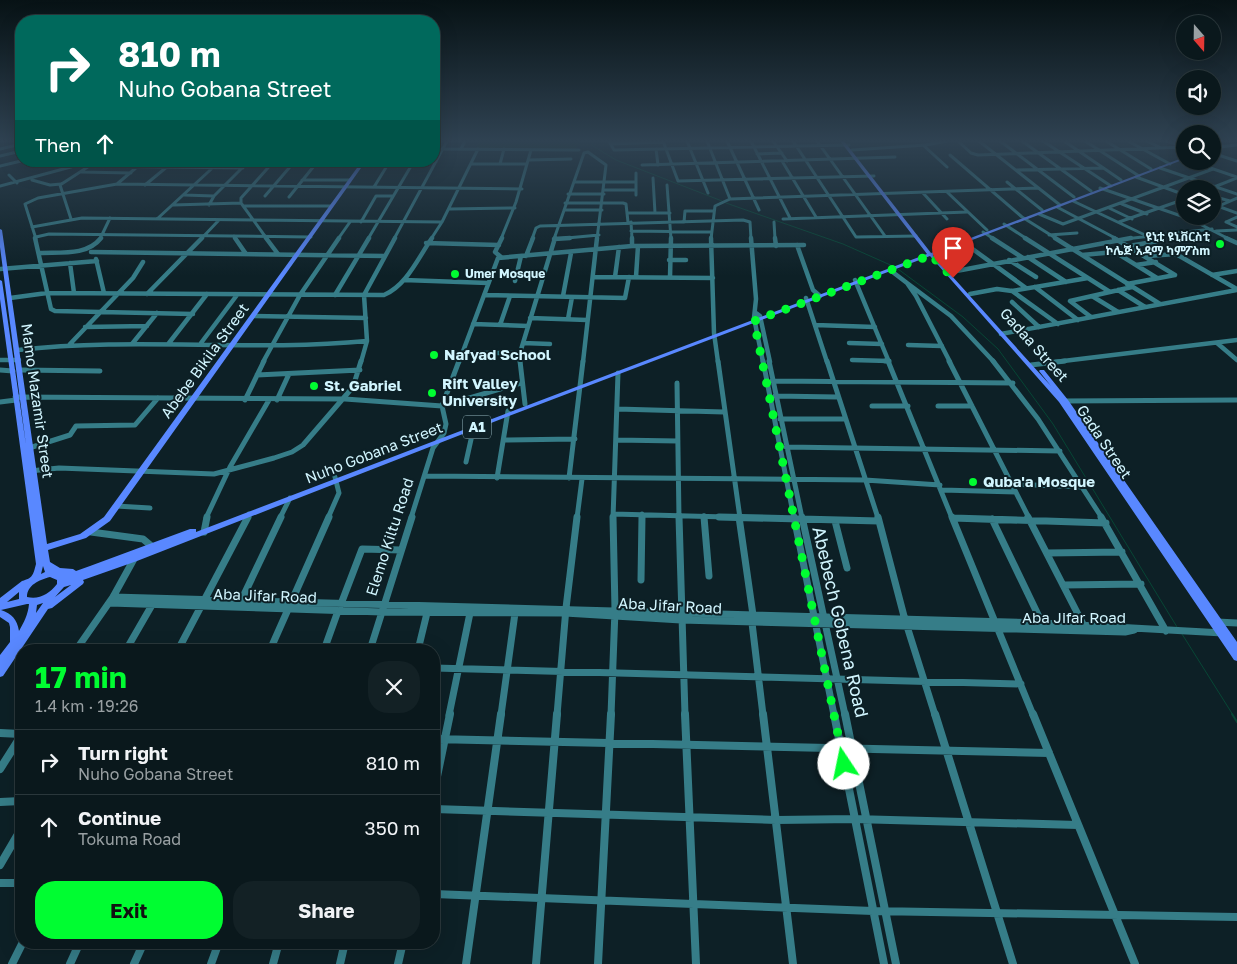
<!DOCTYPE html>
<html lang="en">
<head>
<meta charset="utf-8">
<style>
  :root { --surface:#0a181c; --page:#132125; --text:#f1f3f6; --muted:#99a0a3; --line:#2a373b; --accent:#00fd31 }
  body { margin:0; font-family:"Golos Text","Noto Sans Ethiopic",sans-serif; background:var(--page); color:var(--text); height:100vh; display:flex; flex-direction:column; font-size:19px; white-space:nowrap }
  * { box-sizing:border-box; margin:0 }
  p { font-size:16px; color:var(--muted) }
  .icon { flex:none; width:28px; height:28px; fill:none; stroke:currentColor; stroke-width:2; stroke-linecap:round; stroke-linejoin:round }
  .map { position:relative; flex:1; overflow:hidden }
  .panel { position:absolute; left:15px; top:644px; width:425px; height:305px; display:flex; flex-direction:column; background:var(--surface); border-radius:20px; box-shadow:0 5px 20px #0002,0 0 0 1px var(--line) }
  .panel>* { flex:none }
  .hud { position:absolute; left:15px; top:15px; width:425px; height:152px; border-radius:20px; box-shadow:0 5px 20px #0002,0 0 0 1px var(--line); background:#00695c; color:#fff; overflow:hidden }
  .needle { width:32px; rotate:160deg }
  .buttons { position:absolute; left:1176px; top:15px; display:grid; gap:10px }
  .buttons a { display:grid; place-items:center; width:45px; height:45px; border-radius:50%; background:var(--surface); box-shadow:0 5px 20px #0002,0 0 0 1px var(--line); font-size:25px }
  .pin { position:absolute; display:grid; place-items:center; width:42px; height:42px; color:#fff; margin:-51px -21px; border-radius:50% 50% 50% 0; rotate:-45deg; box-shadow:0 0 5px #0007 }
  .pin .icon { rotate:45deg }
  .me { position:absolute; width:55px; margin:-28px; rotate:349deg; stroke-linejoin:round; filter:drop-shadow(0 0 4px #0008) }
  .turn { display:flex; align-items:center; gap:18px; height:105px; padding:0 20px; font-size:22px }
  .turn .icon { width:65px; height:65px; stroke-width:2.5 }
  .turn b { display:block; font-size:35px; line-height:42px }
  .then { display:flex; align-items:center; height:48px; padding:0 20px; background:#0003; gap:10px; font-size:19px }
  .round { display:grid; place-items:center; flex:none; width:52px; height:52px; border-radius:20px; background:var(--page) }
  .overview { display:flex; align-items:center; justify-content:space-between; height:85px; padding:0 20px }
  h1 { font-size:30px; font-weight:700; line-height:38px; color:var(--accent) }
  .cta { display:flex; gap:10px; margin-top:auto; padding:10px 20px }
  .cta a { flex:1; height:58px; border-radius:20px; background:var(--accent); color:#111; font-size:20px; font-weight:700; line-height:58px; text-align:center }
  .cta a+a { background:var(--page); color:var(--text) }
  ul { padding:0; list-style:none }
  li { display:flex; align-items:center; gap:15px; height:65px; padding:0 20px; border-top:1px solid var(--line) }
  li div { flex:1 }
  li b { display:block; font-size:19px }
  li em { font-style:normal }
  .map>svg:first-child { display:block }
  .green { fill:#103012 }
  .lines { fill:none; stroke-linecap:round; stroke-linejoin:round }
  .stream-far1 { stroke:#074635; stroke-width:1 }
  .stream { stroke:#074635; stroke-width:2 }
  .minor-far4 { stroke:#367d88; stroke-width:3 }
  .minor-far3 { stroke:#367d88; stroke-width:4.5 }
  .minor-far2 { stroke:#367d88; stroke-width:5 }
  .minor-far1 { stroke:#367d88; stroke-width:7 }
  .minor { stroke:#367d88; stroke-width:8 }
  .major { fill:#5988ff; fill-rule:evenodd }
  .route { stroke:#00fd31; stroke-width:9; stroke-dasharray:0 16.2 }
  .poi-dot { fill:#00fd31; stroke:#0d2026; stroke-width:2 }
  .labels { text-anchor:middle; stroke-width:4; stroke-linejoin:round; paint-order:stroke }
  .far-poi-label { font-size:12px; font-weight:bold; fill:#d2f6ff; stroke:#0d2026; text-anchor:end }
  .shield { fill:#0d2026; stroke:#97b6be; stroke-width:1 }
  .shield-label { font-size:14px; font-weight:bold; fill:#d2f6ff }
  .street-label { font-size:15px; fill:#d2f6ff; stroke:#0d2026 }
  .poi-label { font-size:15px; font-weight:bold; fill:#d2f6ff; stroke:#0d2026; text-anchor:start }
  .near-street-label { font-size:18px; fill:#d2f6ff; stroke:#0d2026 }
</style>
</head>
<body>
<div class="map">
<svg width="1237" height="964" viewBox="0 0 1237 964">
  <rect width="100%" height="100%" fill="#0d2026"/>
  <path class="green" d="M478 141H580L576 149H476Z"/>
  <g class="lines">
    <path class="stream-far1" d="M592 141 593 146 616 160 722 201
      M726 203 843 244 895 267
      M898 269 963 317 998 349 1053 424 1177 627
      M1182 634 1233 715"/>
    <path class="stream" d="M1232 714 1237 722"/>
    <path class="minor-far4" d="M609 141 614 150 849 145
      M663 141 678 181 874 176
      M687 141 708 193
      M707 141 730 199
      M727 141 759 210
      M751 141 790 218
      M773 141 787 161
      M793 141 856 237 916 236
      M817 141 885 236
      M958 141 971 153 978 155 1185 147
      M979 141 1060 205
      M1000 141 1074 197
      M1022 141 1091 191
      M1043 141 1111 186
      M1064 141 1121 180
      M1085 141 1139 176
      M1106 141 1151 169
      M1128 141 1170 164
      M1147 141 1161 148
      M1166 141 1180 145
      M610 144 663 142
      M923 145 947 167
      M1212 148 1236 145
      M0 149 21 144
      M434 149 579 150
      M461 149 465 141
      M656 149 658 165
      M852 150 926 145 947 141
      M1212 153 1237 161
      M757 154 782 153
      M950 155 1022 217 1057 239
      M0 156 21 151
      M528 160 571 159
      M397 161 436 162
      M782 161 816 217
      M1190 161 1237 177
      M471 164H527
      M500 164 504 149
      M642 165 895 157
      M0 166 21 161
      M91 166 243 168
      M1160 168 1237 194
      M1016 170 1103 168
      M81 172 131 173
      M636 173V195
      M9 175 17 183
      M1136 177 1185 195
      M653 178 655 213
      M32 180 50 185 61 184
      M302 180H350
      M575 182H636
      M1007 182 1042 210
      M117 184 144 161
      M145 185 174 161
      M667 185 671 239
      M0 186 93 161
      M374 187 390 161
      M1100 188 1190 219 1229 239
      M1209 189 1237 178
      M605 190H636
      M947 192 987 230
      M923 193 947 219
      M568 194H604
      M184 195 214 196
      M265 196 295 161
      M1212 196 1230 201
      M289 197 318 161
      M1073 201 1145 235
      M565 203H623L626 204 628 222
      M1122 204 1147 214
      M1212 204 1237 213
      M173 205 241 203
      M209 205 214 196 249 161
      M244 206H331
      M1057 207 1117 239
      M1109 208 1132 219
      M449 209 515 208
      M1212 209 1237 198
      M564 210H602
      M627 213H670
      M1039 214 1063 224 1213 169
      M71 219 60 185 97 161
      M157 219 220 161
      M783 219 967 212
      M361 222 376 196H393
      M631 222 632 239
      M684 222 685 211H713
      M774 222 775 239
      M1119 222 1185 199
      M1226 222 1237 227
      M1226 222 1237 217
      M1004 224 1027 239
      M32 227 82 218 442 222
      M631 231 711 232
      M1216 231 1237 230
      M983 232 994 239
      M1049 235 1077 233
      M234 236 236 239
      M36 237 49 234 311 237
      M36 239 25 204 38 198 117 184 522 189
      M100 239 110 218
      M201 239 219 220
      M267 239 241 203V198L274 161
      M338 239 350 222
      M368 239 414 161
      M394 239 447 141
      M431 239 442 222 478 149
      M501 239 516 202 531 150
      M532 239 536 228 540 226 743 220 750 222 751 239
      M554 239 584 153 588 152 606 165 597 239
      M556 239 599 235
      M711 239 715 206 730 199 1038 188
      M1125 239 1212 229"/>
    <path class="minor-far3" d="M35 238 51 309 55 311 193 314
      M235 238 246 254
      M266 238 278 254
      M632 238V246
      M711 238 714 333 718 362
      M751 238 756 299 754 318 763 362
      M775 238 776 246
      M992 238 1023 258
      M1025 238 1110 292
      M1055 238 1160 304
      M1114 238 1175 275
      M1226 238 1237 243
      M554 239 570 238
      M963 242 1026 288
      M426 243 499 245
      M797 245 813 290 820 296
      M1129 246 1158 241
      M91 252 385 256
      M40 253C61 252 87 256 101 238
      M1082 255 1115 252 1157 278
      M526 256 533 238
      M1147 256 1176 254 1237 289
      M501 257 495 252 502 238
      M1028 257 1066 282
      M96 259 104 293
      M669 260H686
      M1009 260 1036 277
      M70 263 74 293
      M1136 265 1156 262
      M0 269 97 261
      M890 270 907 283 916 296 950 362
      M951 272 1131 238
      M1212 275 1237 271
      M593 277 713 278
      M615 277 619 247
      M636 277 638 246
      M670 277 671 238
      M404 280 488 283
      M855 280 889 362
      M515 281 521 256
      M907 283 951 316 994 362
      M1127 284 1175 275
      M1035 287 1078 320
      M1118 290 1145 307
      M1012 291 1058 324
      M147 294 202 238
      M970 294 997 289 1012 291 1088 278
      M335 295 369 238
      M484 295 625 298 629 277
      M563 296 571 253
      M1092 296 1118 312
      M10 298 47 293 384 295C407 285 418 258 432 238
      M806 298 827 362
      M1012 302 1039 327
      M756 313 760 316 770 362
      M253 316 366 318
      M1091 317 1070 301 1132 287
      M530 318 587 320
      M568 319 572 297
      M473 324 528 326
      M500 325 510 296
      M815 325 875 327
      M85 327 147 326
      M1001 334 1237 290
      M169 343 207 294
      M201 343 237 295
      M523 343 550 344
      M849 343 882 344
      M1217 343 1237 360
      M70 344 133 278 143 262
      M132 344 157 313
      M908 345 942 346
      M18 350C134 337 251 352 367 341
      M462 353H520
      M0 360H19
      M852 360 889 361
      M263 362 300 295 339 238
      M361 362 367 341 364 295 395 238
      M459 362 498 258 632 246 804 245
      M520 362V353L555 238
      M583 362 597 238
      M1055 362 1237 340"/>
    <path class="minor-far2" d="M520 361 525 404
      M718 361 740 518
      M763 361 794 518
      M769 361 802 518
      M827 361 878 518
      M885 361H889
      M888 361 952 518
      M949 361 1029 518
      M993 361 1038 419 1102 518
      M1031 365 1065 361
      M0 370 13 371
      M20 370 100 371
      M257 375 360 370
      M772 381 1013 383
      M677 383 679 518
      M775 396 837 397
      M15 397 345 399 442 406 521 383
      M245 400 264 361
      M277 400 289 374
      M1062 401 1237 400
      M0 402 16 400
      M872 406H908
      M938 406H972
      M617 409 724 412
      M780 419H845
      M504 440 575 439
      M616 440 678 441
      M786 447 1060 451
      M26 449 70 435 76 426 135 425 158 398
      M466 462 472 435 470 429
      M30 471 59 468 214 474 274 458 292 452 303 445 353 387 361 361
      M426 476 865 480 940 485
      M497 478 508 411
      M569 478 583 361
      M1012 484 1083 487
      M942 490 1016 492
      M116 506 150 508
      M613 514 767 518
      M704 516V518
      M206 518 230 467 269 400
      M247 518 249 514
      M280 518 290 498
      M328 518 339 493 335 477
      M411 518 433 448 444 433 446 424 442 406 459 361
      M577 518 582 479
      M613 518 618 373
      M642 518V514"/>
    <path class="minor-far1" d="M679 517 685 715
      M704 517 709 576
      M719 517 879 521
      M739 517 753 615
      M794 517 834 715
      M802 517 845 715
      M878 517 905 620 935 715
      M952 517 1033 715
      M1028 517 1083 624
      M1101 517 1166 631
      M953 518 1106 523
      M992 519 1042 623
      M835 521 847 568
      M91 532 143 539 155 549
      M204 532 207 517
      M1047 553 1122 552
      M641 580 642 517
      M1063 585 1141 584
      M113 597 1042 623 1223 633
      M241 601 281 517
      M110 603 382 612 565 613 681 620 1125 632 1134 630
      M341 604 362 549 401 550
      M1217 622 1237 623
      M752 623 763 715
      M76 650 113 597 134 559
      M126 650 152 605
      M178 650 248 517
      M270 650 329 517
      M324 650 338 611
      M370 650 412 517
      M418 650 427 613
      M434 668 1021 684
      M449 715 470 613
      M501 715 515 613
      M557 715 566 608 577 517
      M611 715 615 610 613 517"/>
    <path class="minor" d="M685 714 696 964
      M763 714 793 964
      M834 714 884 964
      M845 714 896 964
      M935 714 1013 964
      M1033 714 1135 964
      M0 733 21 734
      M434 739 1049 753
      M0 769 21 736
      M434 791 450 714
      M0 802 21 801
      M434 809 776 820 854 819 1078 825
      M0 865 21 829
      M0 883H21
      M434 894 873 911 1237 917
      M12 964 23 942
      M70 964 80 942
      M134 964 144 942
      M211 964 219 942
      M273 964 279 942
      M340 964 345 942
      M398 964 403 942
      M466 964 501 714
      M536 964 557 714
      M598 964 611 714"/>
    <path class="major" d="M840 141H844L931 253 1185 157V159L933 255 1051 386 1039 371 1040 370H1044L1068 400 1237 642V661L1234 660 1059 402 930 256 509 416 137 561 83 580 84 582 83 584 52 608 48 609 3 676 0 677V655L10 642V627L9 623 0 617V598L22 581C33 578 33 575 36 564L0 299V280L2 281 26 445 0 247V229L2 230 47 544 80 534 104 517 362 161H366L110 521 86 538 48 550 50 562 60 568 73 569 76 571 90 566 190 529H196V532L505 414 927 254ZM43 566 45 572 41 574ZM50 577 57 580V584C49 594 39 600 27 597 27 585 39 580 50 577ZM71 585 55 597 64 587ZM19 592V599L7 602ZM43 603 36 613 37 605ZM27 604H29C28 615 24 622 19 631 17 619 12 614 1 610Z"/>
  </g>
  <linearGradient id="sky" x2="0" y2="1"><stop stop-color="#071215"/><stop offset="0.51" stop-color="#2f4252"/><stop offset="1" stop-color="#2f4252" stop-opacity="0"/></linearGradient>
  <rect width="1237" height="276" fill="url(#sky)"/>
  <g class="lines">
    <path class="route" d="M844 764 754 321 931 255 953 278"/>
  </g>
  <g class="poi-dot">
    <circle cx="1220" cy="244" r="5"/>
    <circle cx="455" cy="274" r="5"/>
    <circle cx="434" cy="355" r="5"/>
    <circle cx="314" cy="386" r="5"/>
    <circle cx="432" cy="393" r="5"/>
    <circle cx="973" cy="482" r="5"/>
  </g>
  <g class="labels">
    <g class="far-poi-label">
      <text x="1210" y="241">ዩኒቲ ዩኒቨርስቲ<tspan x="1210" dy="14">ኮሌጅ አዳማ ካምፖስm</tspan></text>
      <text x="465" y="278" text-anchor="start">Umer Mosque</text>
    </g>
    <rect class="shield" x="463" y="415.5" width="28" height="23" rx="4"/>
    <g class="shield-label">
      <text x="477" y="432">A1</text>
    </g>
    <g class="street-label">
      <text transform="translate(1034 345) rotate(48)" y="5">Gadaa Street</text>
      <text transform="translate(205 361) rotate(-54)" y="5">Abebe Bikila Street</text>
      <text transform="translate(37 401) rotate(82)" y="5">Mamo Mazamir Street</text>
      <text transform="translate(1104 442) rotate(56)" y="5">Gada Street</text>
      <text transform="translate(374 453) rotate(-21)" y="5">Nuho Gobana Street</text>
      <text transform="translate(390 537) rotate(-72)" y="5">Elemo Kiltu Road</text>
      <text transform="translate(265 596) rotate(2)" y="5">Aba Jifar Road</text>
      <text transform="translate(670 606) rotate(3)" y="5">Aba Jifar Road</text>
      <text x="1074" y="623">Aba Jifar Road</text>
    </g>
    <g class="poi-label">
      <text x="444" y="360">Nafyad School</text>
      <text x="442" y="389">Rift Valley<tspan x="442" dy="17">University</tspan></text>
      <text x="324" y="391">St. Gabriel</text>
      <text x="983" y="487">Quba'a Mosque</text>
    </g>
    <g class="near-street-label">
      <text transform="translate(840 622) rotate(77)" y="6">Abebech Gobena Road</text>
    </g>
  </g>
</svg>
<div class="buttons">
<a><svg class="needle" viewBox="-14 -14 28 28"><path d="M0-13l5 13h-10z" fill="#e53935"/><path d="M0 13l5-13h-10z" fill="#99a0a3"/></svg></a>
<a><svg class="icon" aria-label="sound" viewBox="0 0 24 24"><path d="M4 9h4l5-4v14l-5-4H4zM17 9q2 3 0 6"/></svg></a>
<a><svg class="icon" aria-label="search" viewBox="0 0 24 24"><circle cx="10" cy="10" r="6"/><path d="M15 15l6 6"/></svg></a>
<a><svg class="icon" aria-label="layers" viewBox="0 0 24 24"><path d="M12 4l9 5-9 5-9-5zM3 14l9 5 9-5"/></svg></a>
</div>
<div class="pin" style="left:953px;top:278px;background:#d93025"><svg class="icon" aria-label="arrive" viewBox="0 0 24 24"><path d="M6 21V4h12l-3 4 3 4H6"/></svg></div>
<svg class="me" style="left:844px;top:764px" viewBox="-20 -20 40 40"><circle r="19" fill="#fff"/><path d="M0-13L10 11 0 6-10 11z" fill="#00fd31"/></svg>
<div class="hud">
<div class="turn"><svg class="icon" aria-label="right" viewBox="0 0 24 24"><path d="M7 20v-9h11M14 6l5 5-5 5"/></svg><div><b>810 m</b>Nuho Gobana Street</div></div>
<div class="then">Then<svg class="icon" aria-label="ahead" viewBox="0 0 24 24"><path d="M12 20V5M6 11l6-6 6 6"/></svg></div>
</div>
<section class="panel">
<div class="overview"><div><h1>17 min</h1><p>1.4 km · 19:26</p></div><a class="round"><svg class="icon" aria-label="close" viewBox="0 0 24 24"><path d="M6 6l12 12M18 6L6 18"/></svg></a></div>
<ul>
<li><svg class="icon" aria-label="right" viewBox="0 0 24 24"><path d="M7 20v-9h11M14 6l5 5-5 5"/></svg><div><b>Turn right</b><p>Nuho Gobana Street</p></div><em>810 m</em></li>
<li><svg class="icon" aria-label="ahead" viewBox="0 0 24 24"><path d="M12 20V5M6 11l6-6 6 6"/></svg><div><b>Continue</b><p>Tokuma Road</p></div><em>350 m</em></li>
</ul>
<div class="cta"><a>Exit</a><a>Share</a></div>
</section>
</div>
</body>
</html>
